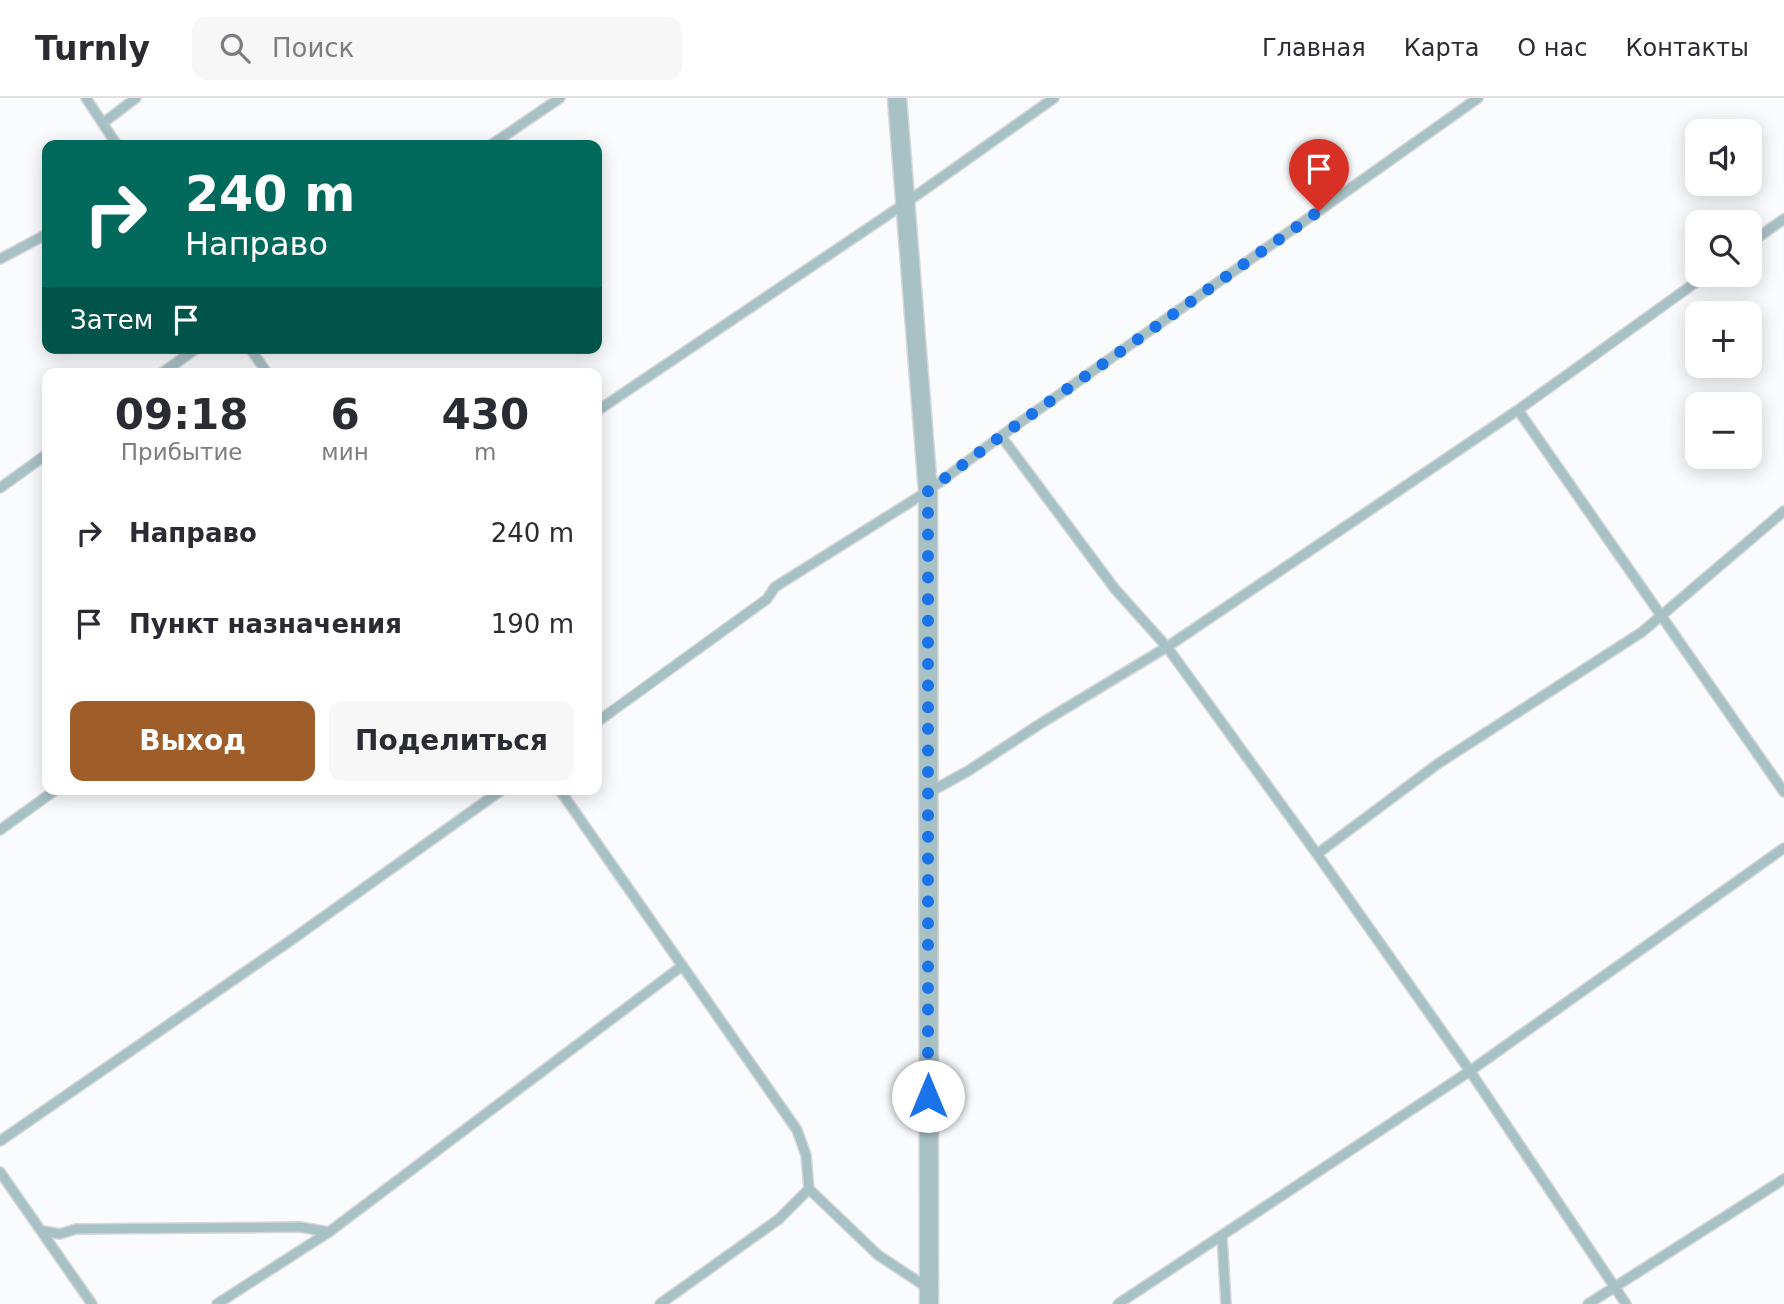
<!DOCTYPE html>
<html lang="ru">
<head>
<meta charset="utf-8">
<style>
  :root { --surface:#fff; --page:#f7f7f7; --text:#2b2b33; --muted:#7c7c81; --line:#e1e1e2; --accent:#9f5e29 }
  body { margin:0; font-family:"DejaVu Sans",sans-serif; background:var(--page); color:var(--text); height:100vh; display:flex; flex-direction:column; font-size:26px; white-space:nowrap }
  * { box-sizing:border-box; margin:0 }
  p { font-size:23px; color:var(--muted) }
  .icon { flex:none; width:38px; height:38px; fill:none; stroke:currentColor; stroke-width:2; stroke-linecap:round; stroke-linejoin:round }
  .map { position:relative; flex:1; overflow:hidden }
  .side { position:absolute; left:42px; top:270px; width:560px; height:427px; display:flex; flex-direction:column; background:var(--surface); border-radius:14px; box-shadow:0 4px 18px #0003 }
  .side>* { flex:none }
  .hud { position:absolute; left:42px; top:42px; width:560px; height:214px; border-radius:14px; box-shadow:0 4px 18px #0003; background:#00695c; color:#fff; overflow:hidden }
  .tools { position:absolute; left:1685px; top:21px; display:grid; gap:14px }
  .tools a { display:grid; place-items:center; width:77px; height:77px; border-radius:14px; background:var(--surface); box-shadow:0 4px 18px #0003; font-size:35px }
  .pin { position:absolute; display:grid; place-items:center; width:60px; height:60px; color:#fff; margin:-72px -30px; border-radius:50% 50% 50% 0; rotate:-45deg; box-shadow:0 0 7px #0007 }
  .pin .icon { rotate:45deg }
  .me { position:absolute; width:77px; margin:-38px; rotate:0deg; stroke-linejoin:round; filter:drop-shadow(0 0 5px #0008) }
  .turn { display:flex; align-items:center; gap:24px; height:147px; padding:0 28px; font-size:32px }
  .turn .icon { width:91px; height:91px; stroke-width:2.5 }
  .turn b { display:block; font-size:49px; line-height:60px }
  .then { display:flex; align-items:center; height:66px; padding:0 28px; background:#0003; gap:14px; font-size:26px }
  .eta { display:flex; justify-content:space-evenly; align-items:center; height:119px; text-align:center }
  .eta b { font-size:42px; font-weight:600; line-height:49px }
  .action { display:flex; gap:14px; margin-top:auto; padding:14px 28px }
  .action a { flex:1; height:80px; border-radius:14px; background:var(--accent); color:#fff; font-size:28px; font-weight:600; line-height:80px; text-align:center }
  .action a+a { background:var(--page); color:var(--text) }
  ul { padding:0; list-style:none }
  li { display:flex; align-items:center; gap:21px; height:91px; padding:0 28px }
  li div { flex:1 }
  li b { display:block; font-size:26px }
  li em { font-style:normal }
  header { display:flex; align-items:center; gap:42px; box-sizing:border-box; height:98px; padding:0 35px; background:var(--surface); border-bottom:2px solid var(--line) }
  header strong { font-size:33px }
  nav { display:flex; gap:38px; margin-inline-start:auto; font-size:24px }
  .search { width:490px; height:63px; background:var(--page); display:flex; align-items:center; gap:18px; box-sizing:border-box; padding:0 24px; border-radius:14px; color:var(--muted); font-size:26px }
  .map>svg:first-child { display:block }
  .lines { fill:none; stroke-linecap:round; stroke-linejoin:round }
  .service-casing { stroke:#d6d7d9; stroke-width:12 }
  .minor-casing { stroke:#d6d7d9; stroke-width:21 }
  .service { stroke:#a8c1c5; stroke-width:9 }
  .minor { stroke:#a8c1c5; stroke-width:18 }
  .route { stroke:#1a73e8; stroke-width:12; stroke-dasharray:0 21.6 }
</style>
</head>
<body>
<header>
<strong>Turnly</strong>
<div class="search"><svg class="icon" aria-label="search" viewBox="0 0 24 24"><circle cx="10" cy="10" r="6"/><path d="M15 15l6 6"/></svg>Поиск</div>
<nav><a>Главная</a><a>Карта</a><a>О нас</a><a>Контакты</a></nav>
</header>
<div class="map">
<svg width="1784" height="1206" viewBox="0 0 1784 1206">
  <rect width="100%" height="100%" fill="#fafbfd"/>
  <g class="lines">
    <defs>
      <path id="service" d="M86 0 117 47
        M103 25 136 0
        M491 47 560 0
        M1750 145 1784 121
        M0 161 47 136
        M250 250 267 275
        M162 275 197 250
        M1518 312 1784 694
        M597 313 907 104 1054 0
        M1001 338 1115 491 1167 549 1317 756 1470 973 1626 1206
        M0 390 47 356
        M597 624 767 501 775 489 928 393 1001 338 1478 0
        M559 691 797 1032 806 1057 809 1091 878 1157 928 1190
        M928 695 968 673 1043 624 1167 549 1518 312 1706 177
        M0 732 57 691
        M1317 756 1439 665 1642 534 1784 413
        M0 1043 287 845 503 691
        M0 1074 92 1206
        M43 1133 60 1136 76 1131 300 1129 329 1134
        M1222 1138 1226 1206
        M217 1206 329 1134 682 868
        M660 1206 779 1121 809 1091
        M1118 1206 1470 973 1784 750
        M1588 1206 1784 1081"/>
      <path id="minor" d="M897 0 928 393 929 1206"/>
    </defs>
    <use href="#service" class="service-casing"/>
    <use href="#minor" class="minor-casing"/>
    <use href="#service" class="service"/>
    <use href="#minor" class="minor"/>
  </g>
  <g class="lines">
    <path class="route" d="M928 998V393L1001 338 1319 113"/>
  </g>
</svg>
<div class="tools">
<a><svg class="icon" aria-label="sound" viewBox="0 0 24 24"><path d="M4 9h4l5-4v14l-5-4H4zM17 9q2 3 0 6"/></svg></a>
<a><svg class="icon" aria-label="search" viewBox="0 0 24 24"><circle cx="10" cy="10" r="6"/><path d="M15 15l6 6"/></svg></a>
<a>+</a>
<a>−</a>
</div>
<div class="pin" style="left:1319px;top:113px;background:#d93025"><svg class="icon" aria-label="arrive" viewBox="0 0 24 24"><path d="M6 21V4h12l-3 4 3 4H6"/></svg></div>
<svg class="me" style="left:928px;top:998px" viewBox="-20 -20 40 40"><circle r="19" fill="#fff"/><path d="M0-13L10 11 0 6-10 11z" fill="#1a73e8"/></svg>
<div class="hud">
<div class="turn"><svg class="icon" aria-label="right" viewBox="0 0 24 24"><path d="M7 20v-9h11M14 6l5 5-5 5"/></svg><div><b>240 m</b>Направо</div></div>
<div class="then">Затем<svg class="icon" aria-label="arrive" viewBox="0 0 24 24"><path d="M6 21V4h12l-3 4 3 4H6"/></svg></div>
</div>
<section class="side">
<div class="eta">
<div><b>09:18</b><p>Прибытие</p></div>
<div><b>6</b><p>мин</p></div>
<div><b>430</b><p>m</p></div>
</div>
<ul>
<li><svg class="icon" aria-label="right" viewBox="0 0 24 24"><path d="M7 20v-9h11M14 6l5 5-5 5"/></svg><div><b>Направо</b></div><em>240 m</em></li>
<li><svg class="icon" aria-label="arrive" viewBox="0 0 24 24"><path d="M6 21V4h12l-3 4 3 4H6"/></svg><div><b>Пункт назначения</b></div><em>190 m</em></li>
</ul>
<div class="action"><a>Выход</a><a>Поделиться</a></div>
</section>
</div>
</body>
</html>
